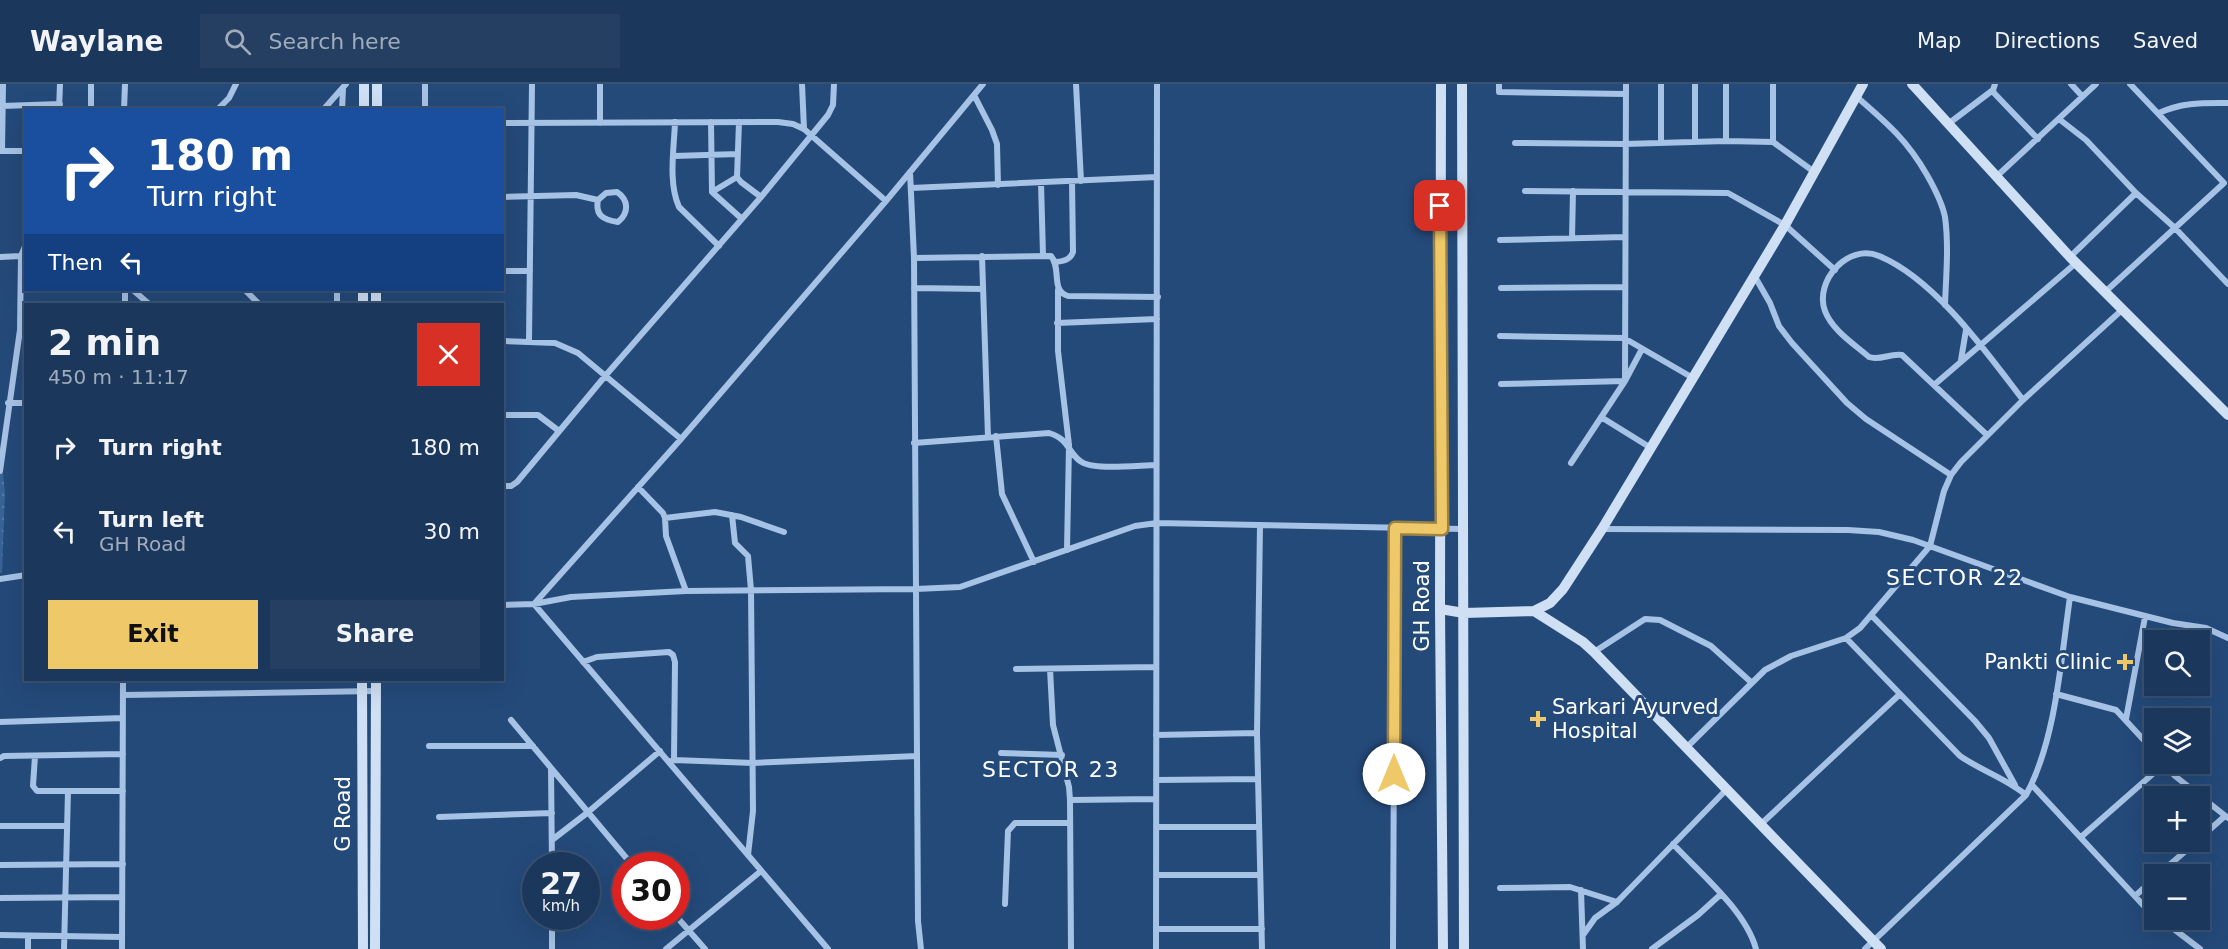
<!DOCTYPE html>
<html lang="en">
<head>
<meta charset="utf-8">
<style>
  :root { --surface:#1b385c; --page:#243f62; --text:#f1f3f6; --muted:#a0acbb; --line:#395272; --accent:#efc86a }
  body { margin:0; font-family:"DejaVu Sans",sans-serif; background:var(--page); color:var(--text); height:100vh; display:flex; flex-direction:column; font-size:22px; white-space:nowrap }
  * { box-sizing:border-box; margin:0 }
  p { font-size:20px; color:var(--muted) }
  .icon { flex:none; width:33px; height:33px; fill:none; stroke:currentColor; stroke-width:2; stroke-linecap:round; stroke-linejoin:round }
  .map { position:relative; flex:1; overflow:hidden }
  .details { position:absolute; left:24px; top:219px; width:480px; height:378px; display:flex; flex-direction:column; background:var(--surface); border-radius:0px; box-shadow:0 6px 24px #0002,0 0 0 2px var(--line) }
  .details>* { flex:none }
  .top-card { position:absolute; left:24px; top:24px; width:480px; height:183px; border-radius:0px; box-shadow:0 6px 24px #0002,0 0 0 2px var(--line); background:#1a4fa0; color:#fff; overflow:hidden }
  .buttons { position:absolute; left:2144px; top:546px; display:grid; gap:12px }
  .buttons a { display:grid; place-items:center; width:66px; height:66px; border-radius:0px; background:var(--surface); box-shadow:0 6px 24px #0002,0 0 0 2px var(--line); font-size:30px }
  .speed { position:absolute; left:522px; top:768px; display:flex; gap:12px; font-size:30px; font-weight:700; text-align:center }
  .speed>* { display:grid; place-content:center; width:78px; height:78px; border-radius:50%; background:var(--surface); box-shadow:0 6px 24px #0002,0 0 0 2px var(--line); line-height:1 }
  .speed small { font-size:15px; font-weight:400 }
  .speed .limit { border:9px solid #d22; background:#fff; color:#111 }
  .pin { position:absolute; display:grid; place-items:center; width:51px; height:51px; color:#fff; margin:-26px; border-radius:12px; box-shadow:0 3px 9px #0006 }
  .me { position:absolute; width:66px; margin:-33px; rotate:0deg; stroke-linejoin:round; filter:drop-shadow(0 0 4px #0008) }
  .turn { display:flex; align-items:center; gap:21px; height:126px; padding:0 24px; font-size:27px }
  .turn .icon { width:78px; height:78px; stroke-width:2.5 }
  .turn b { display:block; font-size:42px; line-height:51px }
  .then { display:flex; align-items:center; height:57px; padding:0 24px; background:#0003; gap:12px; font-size:22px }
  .round { display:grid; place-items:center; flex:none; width:63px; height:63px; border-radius:0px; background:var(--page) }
  .headline { display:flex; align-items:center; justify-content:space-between; height:102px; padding:0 24px }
  h1 { font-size:36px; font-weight:700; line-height:45px }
  .action { display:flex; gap:12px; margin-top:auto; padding:12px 24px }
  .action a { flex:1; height:69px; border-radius:0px; background:var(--accent); color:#111; font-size:24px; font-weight:700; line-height:69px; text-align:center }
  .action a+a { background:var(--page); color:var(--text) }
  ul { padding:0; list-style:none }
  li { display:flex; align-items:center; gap:18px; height:84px; padding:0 24px }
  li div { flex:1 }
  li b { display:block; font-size:22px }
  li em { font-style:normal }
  header { display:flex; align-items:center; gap:36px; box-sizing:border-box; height:84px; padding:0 30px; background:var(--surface); border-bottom:2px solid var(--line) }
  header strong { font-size:28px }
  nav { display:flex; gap:33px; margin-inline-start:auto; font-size:21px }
  .search { width:420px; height:54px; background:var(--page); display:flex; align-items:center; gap:15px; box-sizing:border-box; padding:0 21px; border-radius:0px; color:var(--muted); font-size:22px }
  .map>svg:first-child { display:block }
  .grass { fill:url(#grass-dots) }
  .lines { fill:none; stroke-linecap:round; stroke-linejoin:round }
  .street { stroke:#a6c2e4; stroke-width:6 }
  .secondary { stroke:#cfdff4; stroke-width:10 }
  .route-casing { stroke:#9b8245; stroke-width:15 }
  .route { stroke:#efc86a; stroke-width:10 }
  .poi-dot { fill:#efc86a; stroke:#244a7a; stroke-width:2 }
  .labels { text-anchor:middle; stroke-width:6; stroke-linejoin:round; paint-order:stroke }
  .street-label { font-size:21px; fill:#fff; stroke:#244a7a }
  .poi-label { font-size:21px; fill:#fff; stroke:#244a7a; text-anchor:end }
  .neighbourhood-label { font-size:22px; letter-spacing:1.5px; fill:#fff; stroke:#244a7a }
</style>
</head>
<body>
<header>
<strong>Waylane</strong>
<div class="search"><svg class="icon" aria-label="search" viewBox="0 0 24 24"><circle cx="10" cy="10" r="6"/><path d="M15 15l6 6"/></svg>Search here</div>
<nav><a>Map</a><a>Directions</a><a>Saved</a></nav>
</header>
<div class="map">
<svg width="2228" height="865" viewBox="0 0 2228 865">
  <defs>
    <pattern id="grass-dots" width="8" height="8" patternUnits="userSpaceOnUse" patternTransform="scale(1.5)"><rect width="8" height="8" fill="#376397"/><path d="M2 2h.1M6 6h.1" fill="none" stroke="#557aa7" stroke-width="1.8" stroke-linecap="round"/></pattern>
  </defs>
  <rect width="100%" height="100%" fill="#244a7a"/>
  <path class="grass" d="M0 358 5 409 2 489H0Z"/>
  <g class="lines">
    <path class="street" d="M425 0V26
      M600 0V39
      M802 0 804 45
      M1076 0 1081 97
      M1499 0V8L1626 10
      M1695 0V58
      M1773 0V58
      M1995 0 1993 6 1994 9 2038 55
      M2071 0 2082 12
      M974 11 992 46 997 60 998 101
      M1857 13C1887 39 1907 56 1927 91 1935 105 1942 118 1945 133 1949 162 1946 192 1945 221
      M2 22 60 20
      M59 26 60 0
      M91 26V0
      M124 26 125 0
      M217 26 229 14 236 0
      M323 26 346 0
      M342 26 343 4
      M2159 29C2182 18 2203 19 2228 19
      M2059 35 2086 56 2136 109 2175 144 2228 200
      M675 38C674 66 668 98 679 123L719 162
      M711 38 712 108 742 135
      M739 38 737 93 741 98 761 113
      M502 39 778 38 793 40 804 45 886 117
      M1948 40 1993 6
      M1726 57V0
      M1661 58V0
      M1515 59 1625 60 1726 57 1773 58 1813 87
      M1 67H26
      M2 67 3 0
      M674 72 738 70
      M910 88 914 174 918 837 921 865
      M1997 92 2096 0
      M1041 99 1043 171
      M911 104 1157 93
      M1525 107 1728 109 1785 141 1835 186
      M712 108 737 93
      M502 113 576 111 598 116C595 131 603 136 618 138 629 129 629 116 617 108L606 109 598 116
      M1572 154 1573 107
      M1500 156 1625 153
      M982 172 988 353
      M0 173 21 172
      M2070 173 2136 109
      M914 174 1051 172C1062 185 1050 206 1068 212L1158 213
      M1056 178C1064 177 1070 176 1073 168L1072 97
      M502 187H530
      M1754 191 1770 219 1779 242 1792 259 1847 319 1866 335 1951 391
      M914 204 983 205
      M1501 204 1624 203
      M133 206 149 220
      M245 206 259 220
      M1058 206V267L1069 361 1067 466
      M2105 208 2224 99 2130 0
      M125 220V206
      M337 220V206
      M1057 239 1157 235
      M1500 252 1624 254 1693 294
      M502 257 555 259 578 269 681 355
      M529 257 532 0
      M1961 276 1966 246
      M1501 300 1625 297 1642 265
      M1934 301 2076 179
      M8 319H26
      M502 331H538L559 347
      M1601 333 1651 364
      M1987 351 1902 271C1890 269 1880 277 1869 273 1854 260 1832 246 1825 227 1814 197 1848 159 1879 172 1935 195 1987 269 2023 316
      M996 352 1002 410 1034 478
      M914 359 1049 349C1069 355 1067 367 1080 377 1092 387 1140 381 1156 381
      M1571 379 1625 297 1626 0
      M0 387 20 246 21 172 26 160
      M502 402H511L517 398 606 291 761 113 828 31 833 21 834 0
      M638 403 663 429 665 434 666 452 686 507
      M732 431 735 459 748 472 751 506 753 727 748 771
      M665 434 715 428 741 433 784 448
      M1602 445 1848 446 1879 448 1913 456 2070 513 2173 539 2206 544 2228 554
      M0 495 26 491
      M502 521 534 520 571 513 686 507 916 505 960 503 1135 442 1157 439 1462 445
      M1871 531 1975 637 1989 654 2015 701
      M1846 554 1960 672C1982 687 2007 695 2026 711
      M1594 568 1645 535 1660 536 1711 562 1752 599
      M583 578 597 573 669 568 673 571 675 578 674 676
      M1016 585 1156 583
      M1050 585 1053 641 1069 703 1070 716 1071 865
      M2056 610 2116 626 2154 667
      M123 611 376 607
      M2126 635 2145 533
      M511 636 633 782
      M0 638 123 634
      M1257 649 1260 441
      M1156 651 1257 649 1262 865
      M429 662H533
      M1686 664 1765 586 1791 572 1846 554 1860 544 1930 462 1944 407 1951 391 1961 378 2023 316 2123 225
      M1001 669 1062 671
      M35 672 33 702 37 707H123
      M0 674 4 672 123 670
      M669 678 674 676 753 679 917 672
      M2164 680 2175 692 2228 734
      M551 685 552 782
      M1156 696 1258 695
      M2032 701 2144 822 2154 829
      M1070 716 1156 715
      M439 733 552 729
      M1760 741 1899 611
      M0 742H67
      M1156 743H1259
      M2081 753 2164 680
      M2199 755 2225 732
      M552 756 587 729 660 667
      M1673 760C1700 789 1746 827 1756 865
      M0 781 123 780
      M2159 790 2196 758
      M1156 791H1260
      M1500 804 1570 803 1617 818
      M1581 806 1583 865
      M2135 812 2154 795
      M0 814 122 813
      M1005 820 1008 747 1015 739H1070
      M552 832V865
      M676 832 705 865
      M2162 836 2200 865
      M1156 845H1262
      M0 851 122 853
      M1583 851 1595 834 1617 818 1726 706
      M28 865V852
      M64 865 68 707
      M122 865 123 596
      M666 865 761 787
      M828 865 534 520 681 355 886 117 983 0
      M1156 865 1157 0
      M1393 865 1395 444
      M1652 865 1698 831 1720 811
      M1865 865 2026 711C2056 656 2061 575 2070 513"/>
    <path class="secondary" d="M1441 0 1440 525 1443 865
      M1462 0 1464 865
      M1912 0 2070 173 2228 331
      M364 26V0
      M377 26V0
      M363 206V220
      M376 220V206
      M1440 525 1464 529 1534 527 1550 519 1563 505 1602 445 1785 141 1863 0
      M1534 527 1583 558 1594 568 1881 865
      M362 596 363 865
      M375 865 376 596"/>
  </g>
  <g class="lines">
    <defs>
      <path id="route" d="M1394 690 1395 444 1442 445 1440 122"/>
    </defs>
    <use href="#route" class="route-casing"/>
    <use href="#route" class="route"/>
  </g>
  <g class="poi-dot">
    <path d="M2122 569h6v6h6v6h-6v6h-6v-6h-6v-6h6z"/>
    <path d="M1535 626h6v6h6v6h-6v6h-6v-6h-6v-6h6z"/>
  </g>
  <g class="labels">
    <g class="street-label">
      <text transform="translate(1422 522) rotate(-90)" y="7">GH Road</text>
      <text transform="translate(343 730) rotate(-90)" y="7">G Road</text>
    </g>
    <g class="poi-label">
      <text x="2112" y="585">Pankti Clinic</text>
      <text x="1552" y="630" text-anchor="start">Sarkari Ayurved<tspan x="1552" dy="24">Hospital</tspan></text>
    </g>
    <g class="neighbourhood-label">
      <text x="1955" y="501">SECTOR 22</text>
      <text x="1051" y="693">SECTOR 23</text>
    </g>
  </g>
</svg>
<div class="buttons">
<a><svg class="icon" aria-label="search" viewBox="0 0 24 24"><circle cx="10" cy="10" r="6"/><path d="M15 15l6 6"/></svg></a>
<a><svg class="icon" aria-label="layers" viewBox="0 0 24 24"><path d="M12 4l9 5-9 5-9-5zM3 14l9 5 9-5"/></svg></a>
<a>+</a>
<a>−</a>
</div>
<div class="speed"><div>27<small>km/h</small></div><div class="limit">30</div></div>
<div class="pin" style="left:1440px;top:122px;background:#d93025"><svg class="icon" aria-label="arrive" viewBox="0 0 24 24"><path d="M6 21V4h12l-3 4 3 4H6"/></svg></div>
<svg class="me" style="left:1394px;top:690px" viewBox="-20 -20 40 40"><circle r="19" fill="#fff"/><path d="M0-13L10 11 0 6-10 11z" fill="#efc86a"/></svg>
<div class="top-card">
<div class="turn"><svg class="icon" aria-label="right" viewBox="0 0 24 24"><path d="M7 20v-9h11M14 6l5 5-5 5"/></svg><div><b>180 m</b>Turn right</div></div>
<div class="then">Then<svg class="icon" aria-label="left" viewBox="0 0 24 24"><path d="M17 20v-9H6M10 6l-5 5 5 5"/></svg></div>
</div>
<section class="details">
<div class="headline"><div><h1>2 min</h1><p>450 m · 11:17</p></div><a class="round" style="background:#d93025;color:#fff"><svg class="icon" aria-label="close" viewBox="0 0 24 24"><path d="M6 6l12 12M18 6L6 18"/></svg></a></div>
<ul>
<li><svg class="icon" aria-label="right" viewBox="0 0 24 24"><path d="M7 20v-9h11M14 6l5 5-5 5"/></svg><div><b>Turn right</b></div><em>180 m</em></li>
<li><svg class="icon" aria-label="left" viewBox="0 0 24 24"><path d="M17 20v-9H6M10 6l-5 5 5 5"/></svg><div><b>Turn left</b><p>GH Road</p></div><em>30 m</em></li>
</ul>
<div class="action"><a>Exit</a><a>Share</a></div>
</section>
</div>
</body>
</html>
